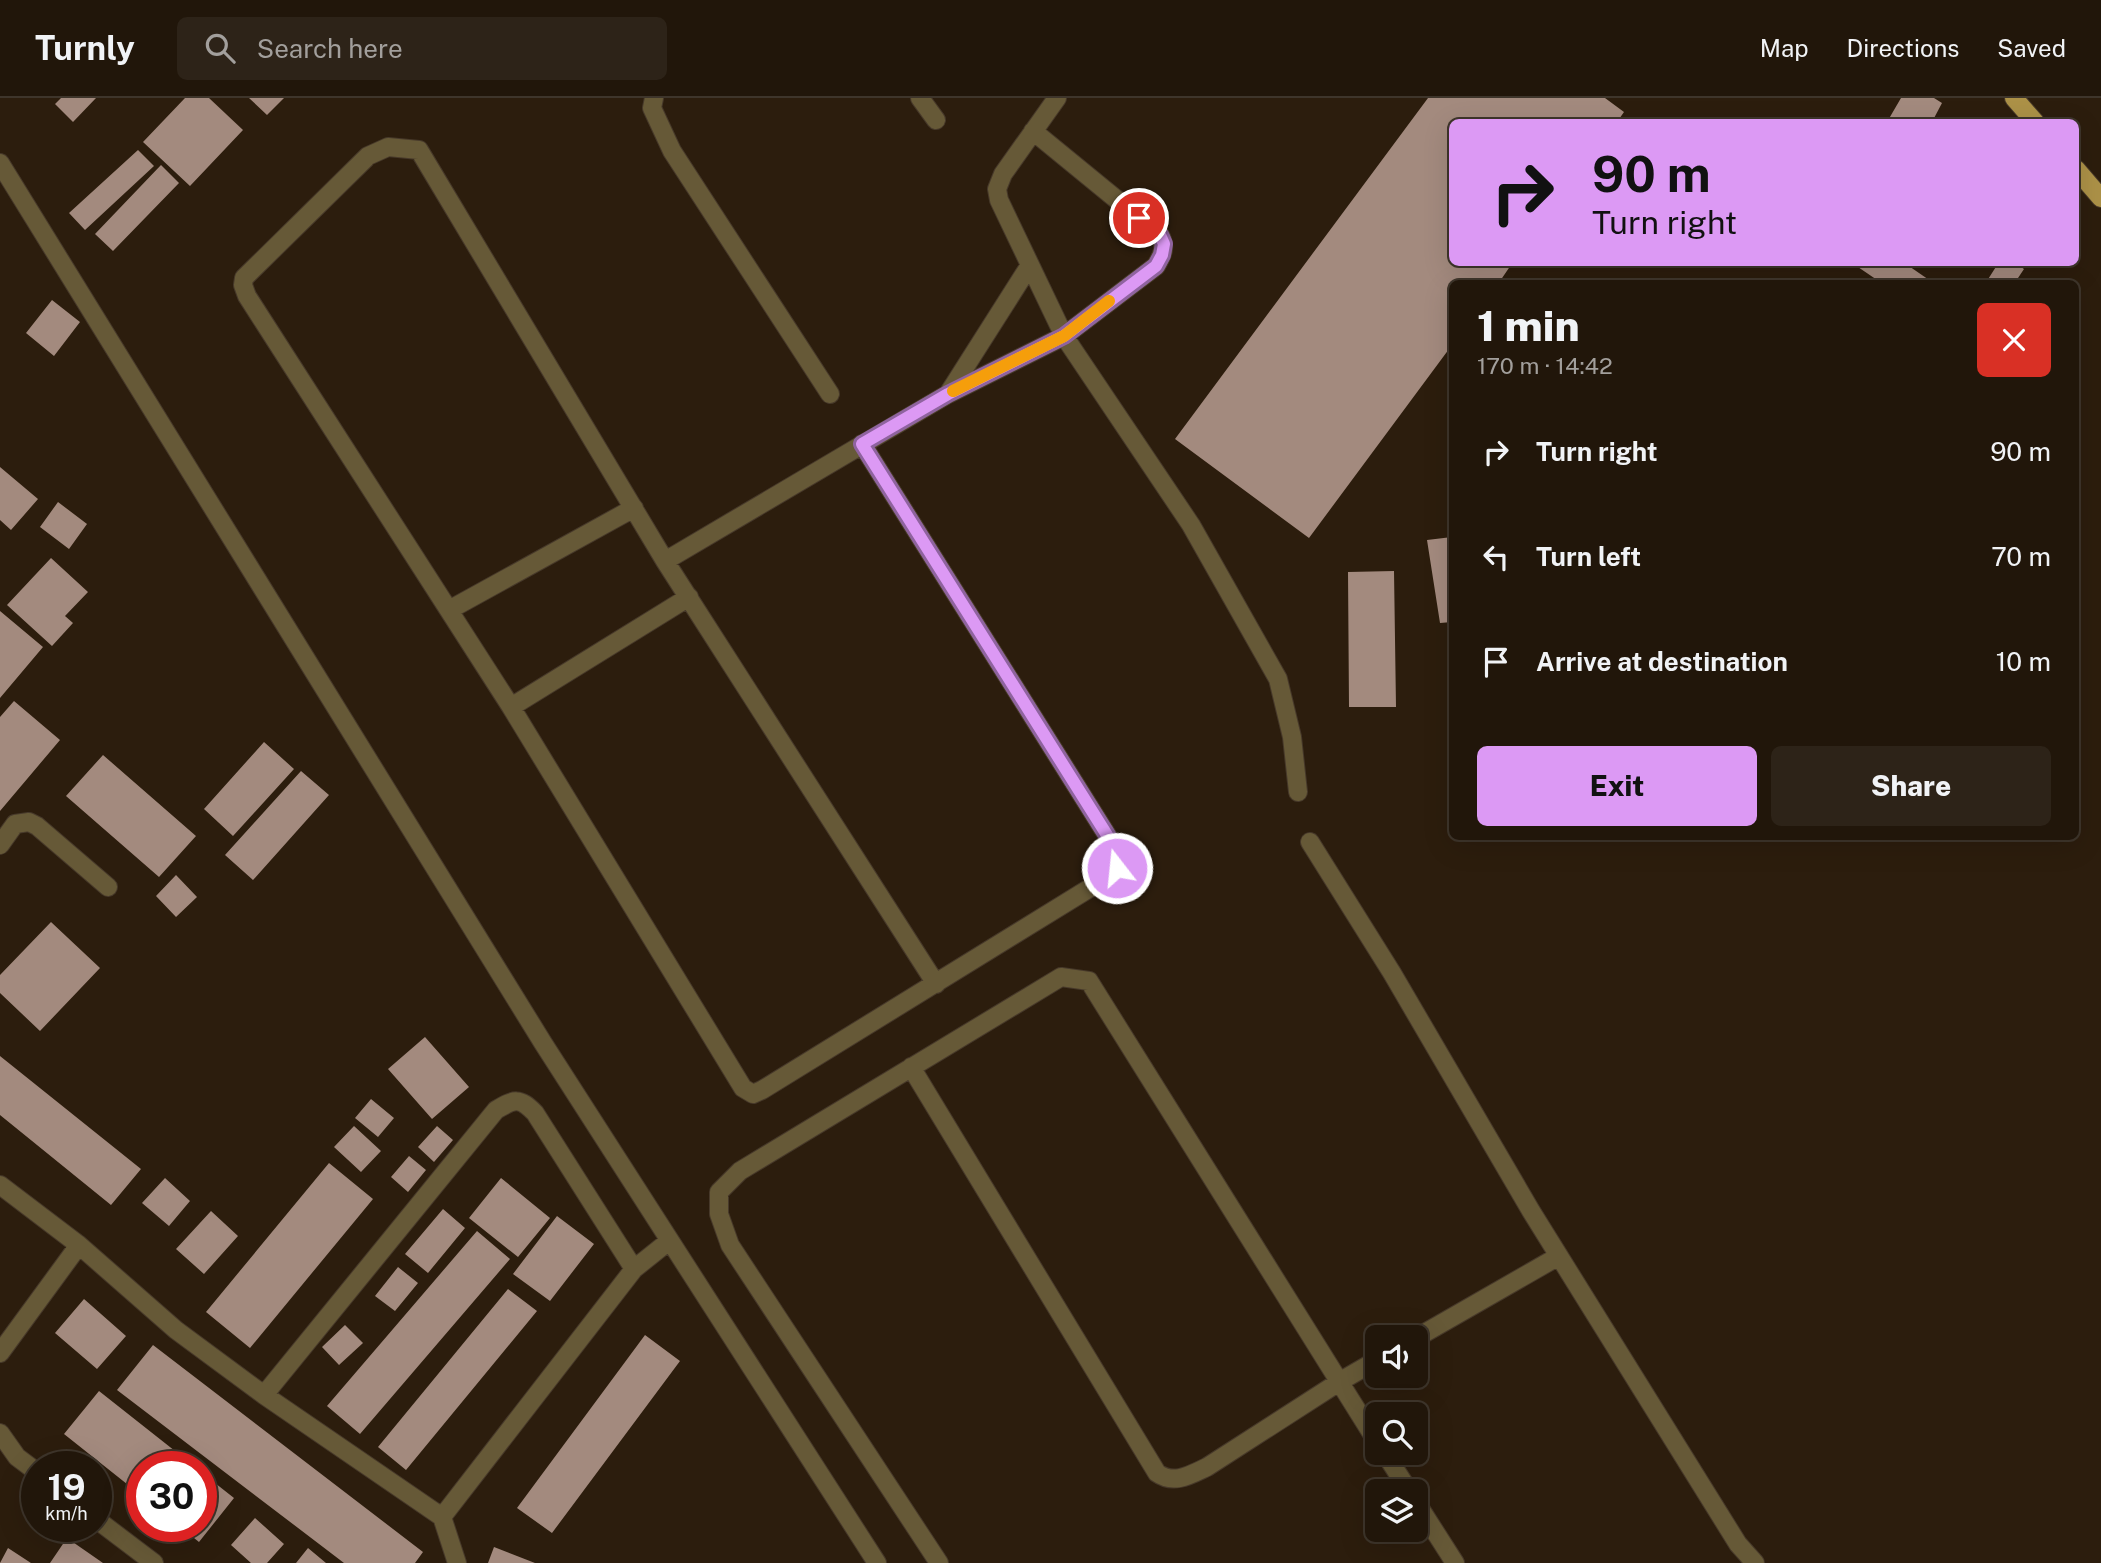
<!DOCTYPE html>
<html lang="en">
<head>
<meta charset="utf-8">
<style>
  :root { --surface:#21160a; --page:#2d2318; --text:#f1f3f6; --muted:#a29f9c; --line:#3e352b; --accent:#dc99f4 }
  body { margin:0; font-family:"Public Sans",sans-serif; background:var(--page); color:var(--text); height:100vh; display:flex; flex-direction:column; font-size:26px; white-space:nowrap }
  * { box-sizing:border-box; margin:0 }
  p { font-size:23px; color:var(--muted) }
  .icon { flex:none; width:38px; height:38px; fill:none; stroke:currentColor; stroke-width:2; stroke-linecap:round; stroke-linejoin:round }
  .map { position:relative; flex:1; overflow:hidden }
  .panel { position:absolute; left:1449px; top:182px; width:630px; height:560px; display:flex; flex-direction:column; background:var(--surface); border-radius:10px; box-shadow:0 7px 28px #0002,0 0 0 2px var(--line) }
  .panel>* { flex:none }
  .hud { position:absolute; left:1449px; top:21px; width:630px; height:147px; border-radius:10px; box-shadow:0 7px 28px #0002,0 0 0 2px var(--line); background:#dc99f4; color:#111; overflow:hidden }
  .buttons { position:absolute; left:1365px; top:1227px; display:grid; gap:14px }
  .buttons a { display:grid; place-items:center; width:63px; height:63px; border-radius:10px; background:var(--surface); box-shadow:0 7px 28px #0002,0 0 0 2px var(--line); font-size:35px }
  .speed { position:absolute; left:21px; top:1353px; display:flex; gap:14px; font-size:35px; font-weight:700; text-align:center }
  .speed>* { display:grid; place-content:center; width:91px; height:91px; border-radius:50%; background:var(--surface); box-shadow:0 7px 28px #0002,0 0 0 2px var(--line); line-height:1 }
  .speed small { font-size:18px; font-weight:400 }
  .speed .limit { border:10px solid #d22; background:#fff; color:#111 }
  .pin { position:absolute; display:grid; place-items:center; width:60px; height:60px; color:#fff; margin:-30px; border:4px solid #fff; border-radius:50%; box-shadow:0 2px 7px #0007 }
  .me { position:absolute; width:77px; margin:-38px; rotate:344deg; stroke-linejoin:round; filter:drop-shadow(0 0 5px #0008) }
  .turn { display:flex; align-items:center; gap:24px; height:147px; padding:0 28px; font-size:32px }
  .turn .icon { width:91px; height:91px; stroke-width:2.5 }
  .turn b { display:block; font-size:49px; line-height:60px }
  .round { display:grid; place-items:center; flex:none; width:74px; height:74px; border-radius:10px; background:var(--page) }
  .summary { display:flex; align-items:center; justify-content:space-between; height:119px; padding:0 28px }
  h1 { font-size:42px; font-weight:800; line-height:52px }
  .action { display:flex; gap:14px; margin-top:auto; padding:14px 28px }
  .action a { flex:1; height:80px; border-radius:10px; background:var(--accent); color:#111; font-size:28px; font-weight:800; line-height:80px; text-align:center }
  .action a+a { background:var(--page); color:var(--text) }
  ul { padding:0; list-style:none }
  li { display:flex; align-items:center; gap:21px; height:105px; padding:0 28px }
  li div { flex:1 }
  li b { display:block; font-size:26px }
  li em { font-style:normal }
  header { display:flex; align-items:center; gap:42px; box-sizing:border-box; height:98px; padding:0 35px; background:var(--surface); border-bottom:2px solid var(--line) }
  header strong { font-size:33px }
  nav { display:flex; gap:38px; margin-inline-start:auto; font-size:24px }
  .search { width:490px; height:63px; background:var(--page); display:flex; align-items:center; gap:18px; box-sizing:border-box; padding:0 24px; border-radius:10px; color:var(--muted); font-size:26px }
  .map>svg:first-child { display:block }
  .building { fill:#a38a7e }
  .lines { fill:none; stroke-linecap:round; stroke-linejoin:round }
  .street-casing { stroke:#47392a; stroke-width:20 }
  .primary-casing { stroke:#47392a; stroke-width:20 }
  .street { stroke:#665937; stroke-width:18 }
  .primary { stroke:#ac9147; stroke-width:18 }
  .route-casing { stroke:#8f639f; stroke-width:18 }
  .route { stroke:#dc99f4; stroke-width:12 }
  .slow { stroke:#f59e0b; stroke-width:12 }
</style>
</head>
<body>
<header>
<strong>Turnly</strong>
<div class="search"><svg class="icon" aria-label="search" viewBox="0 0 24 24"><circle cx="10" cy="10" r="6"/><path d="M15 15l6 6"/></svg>Search here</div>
<nav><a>Map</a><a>Directions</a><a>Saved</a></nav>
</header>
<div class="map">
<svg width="2101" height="1465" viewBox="0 0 2101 1465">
  <rect width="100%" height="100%" fill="#2c1d0d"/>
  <path class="building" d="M61 0H96L73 24 55 6Z
    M185 0H209L243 32 190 88 143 44Z
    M249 0H284L267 17Z
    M1428 0H1605L1624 14 1617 24H1452V164H1513L1498 186H1452V247L1309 440 1175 341Z
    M1901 0H1934L1942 5 1932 24H1887Z
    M138 52 154 68 85 132 69 115Z
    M161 67 179 85 113 153 95 136Z
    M1857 164H1903L1935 186H1883L1855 167Z
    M1999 164H2014L2024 171 2014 186H1985Z
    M52 202 80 224 54 258 26 235Z
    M0 369 38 401 11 432 0 422Z
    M58 404 87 426 69 451 40 429Z
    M1452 439V524L1440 525 1427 442Z
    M51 460 88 494 65 518 73 525 52 548 7 507Z
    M1394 473 1396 609H1349L1348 474Z
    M0 513 43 549 0 600Z
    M14 603 60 642 0 713V619Z
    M264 644 294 671 233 738 204 711Z
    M103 657 196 738 159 779 66 698Z
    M301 673 329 697 253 782 225 757Z
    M176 777 197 799 176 819 156 798Z
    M51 824 100 870 40 933 0 895V877Z
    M425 939 469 989 432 1021 388 971Z
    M0 958 141 1071 111 1107 0 1017Z
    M371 1001 394 1020 378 1039 355 1020Z
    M354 1028 381 1053 361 1074 334 1049Z
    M437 1028 453 1042 434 1064 418 1049Z
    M409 1058 426 1072 408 1094 391 1079Z
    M329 1065 373 1101 250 1250 206 1214Z
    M165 1080 190 1103 169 1128 142 1105Z
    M501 1080 550 1120 518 1159 469 1120Z
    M443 1111 465 1130 428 1175 405 1156Z
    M211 1113 238 1138 204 1176 176 1151Z
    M557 1118 594 1146 550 1203 513 1176Z
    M477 1133 510 1161 360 1336 327 1308Z
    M398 1169 418 1185 395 1213 375 1198Z
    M508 1191 537 1213 406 1372 378 1349Z
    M84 1201 126 1238 97 1271 55 1235Z
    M345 1227 363 1245 339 1267 322 1249Z
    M645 1237 680 1263 552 1435 517 1410Z
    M153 1247 423 1454 415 1465H344L117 1292Z
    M99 1293 194 1368H142V1398L64 1336Z
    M201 1374 234 1400 199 1444 179 1428H201Z
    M255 1420 284 1446 267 1465H251L231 1447Z
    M67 1440 103 1465H50Z
    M494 1449 535 1465H488Z
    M8 1450 31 1465H0Z
    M308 1450 326 1465H296Z"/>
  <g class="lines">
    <defs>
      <path id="street" d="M654 0 652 10 672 53 830 296
        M920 0 936 22
        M1057 0 1003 76 997 91 999 102 1064 238 1191 427 1278 581 1292 639 1298 694
        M0 65 543 945 877 1465
        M948 296 1030 167
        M862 346 1117 753C1119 763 1117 769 1111 777L762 992 753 996 743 990 511 609 247 198 243 187 244 180 368 58 388 49 419 52 665 463 936 886
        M665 463 948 296 1064 238 1156 168C1163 156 1166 149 1160 137L1033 33
        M449 512 634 410
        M511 609 689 499
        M1310 744 1392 875 1531 1113 1738 1446 1755 1465
        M0 747 15 726 29 724 37 728 108 789
        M911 969 1157 1375C1174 1387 1190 1377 1207 1369L1339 1284 1377 1262
        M0 1087 79 1147 176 1232 264 1297 442 1419
        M1416 1240 1559 1158
        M0 1255 79 1147
        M264 1297 496 1012C515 1001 519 999 535 1015L634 1171
        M0 1335 17 1359 37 1374
        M1384 1354 1409 1393
        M1416 1404 1455 1465
        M96 1421 154 1465
        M457 1465 442 1419 634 1171 669 1143
        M939 1465 730 1147 719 1116V1094L740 1073 1061 879 1089 883 1377 1344"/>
      <path id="primary" d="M2014 0 2035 24
        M2076 71 2101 100"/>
    </defs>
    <use href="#street" class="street-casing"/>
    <use href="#primary" class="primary-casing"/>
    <use href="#street" class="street"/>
    <use href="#primary" class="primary"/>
  </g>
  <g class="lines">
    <defs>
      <path id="route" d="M1117 770V753L862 346 948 296 1064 238 1156 168 1162 157 1164 146 1160 137 1139 120"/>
    </defs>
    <use href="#route" class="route-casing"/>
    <use href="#route" class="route"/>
    <path class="slow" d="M953 293 1064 238 1109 203"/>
  </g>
</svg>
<div class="buttons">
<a><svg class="icon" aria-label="sound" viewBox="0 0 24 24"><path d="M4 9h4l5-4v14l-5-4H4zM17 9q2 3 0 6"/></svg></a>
<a><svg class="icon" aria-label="search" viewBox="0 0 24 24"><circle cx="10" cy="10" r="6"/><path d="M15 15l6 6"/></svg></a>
<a><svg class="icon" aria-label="layers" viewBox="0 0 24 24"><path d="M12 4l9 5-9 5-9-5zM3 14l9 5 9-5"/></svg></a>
</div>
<div class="speed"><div>19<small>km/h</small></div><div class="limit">30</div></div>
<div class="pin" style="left:1139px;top:120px;background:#d93025"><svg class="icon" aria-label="arrive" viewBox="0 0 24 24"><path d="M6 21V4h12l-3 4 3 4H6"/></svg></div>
<svg class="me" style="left:1117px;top:770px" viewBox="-20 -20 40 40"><circle r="17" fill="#dc99f4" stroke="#fff" stroke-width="3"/><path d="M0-11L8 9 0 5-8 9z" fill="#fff"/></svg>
<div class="hud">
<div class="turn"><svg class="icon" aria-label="right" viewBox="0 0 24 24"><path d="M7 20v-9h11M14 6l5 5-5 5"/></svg><div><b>90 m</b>Turn right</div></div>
</div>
<section class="panel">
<div class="summary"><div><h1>1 min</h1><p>170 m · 14:42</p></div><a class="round" style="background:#d93025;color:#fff"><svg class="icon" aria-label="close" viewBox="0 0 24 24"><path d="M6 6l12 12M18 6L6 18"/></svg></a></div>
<ul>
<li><svg class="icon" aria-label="right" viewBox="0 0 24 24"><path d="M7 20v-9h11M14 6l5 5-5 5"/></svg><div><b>Turn right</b></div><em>90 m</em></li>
<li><svg class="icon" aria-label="left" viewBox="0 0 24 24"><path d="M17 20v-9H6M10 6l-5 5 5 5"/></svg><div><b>Turn left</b></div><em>70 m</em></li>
<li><svg class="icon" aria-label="arrive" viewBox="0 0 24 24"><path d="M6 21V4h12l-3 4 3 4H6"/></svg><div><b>Arrive at destination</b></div><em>10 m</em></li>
</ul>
<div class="action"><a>Exit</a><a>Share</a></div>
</section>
</div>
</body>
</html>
